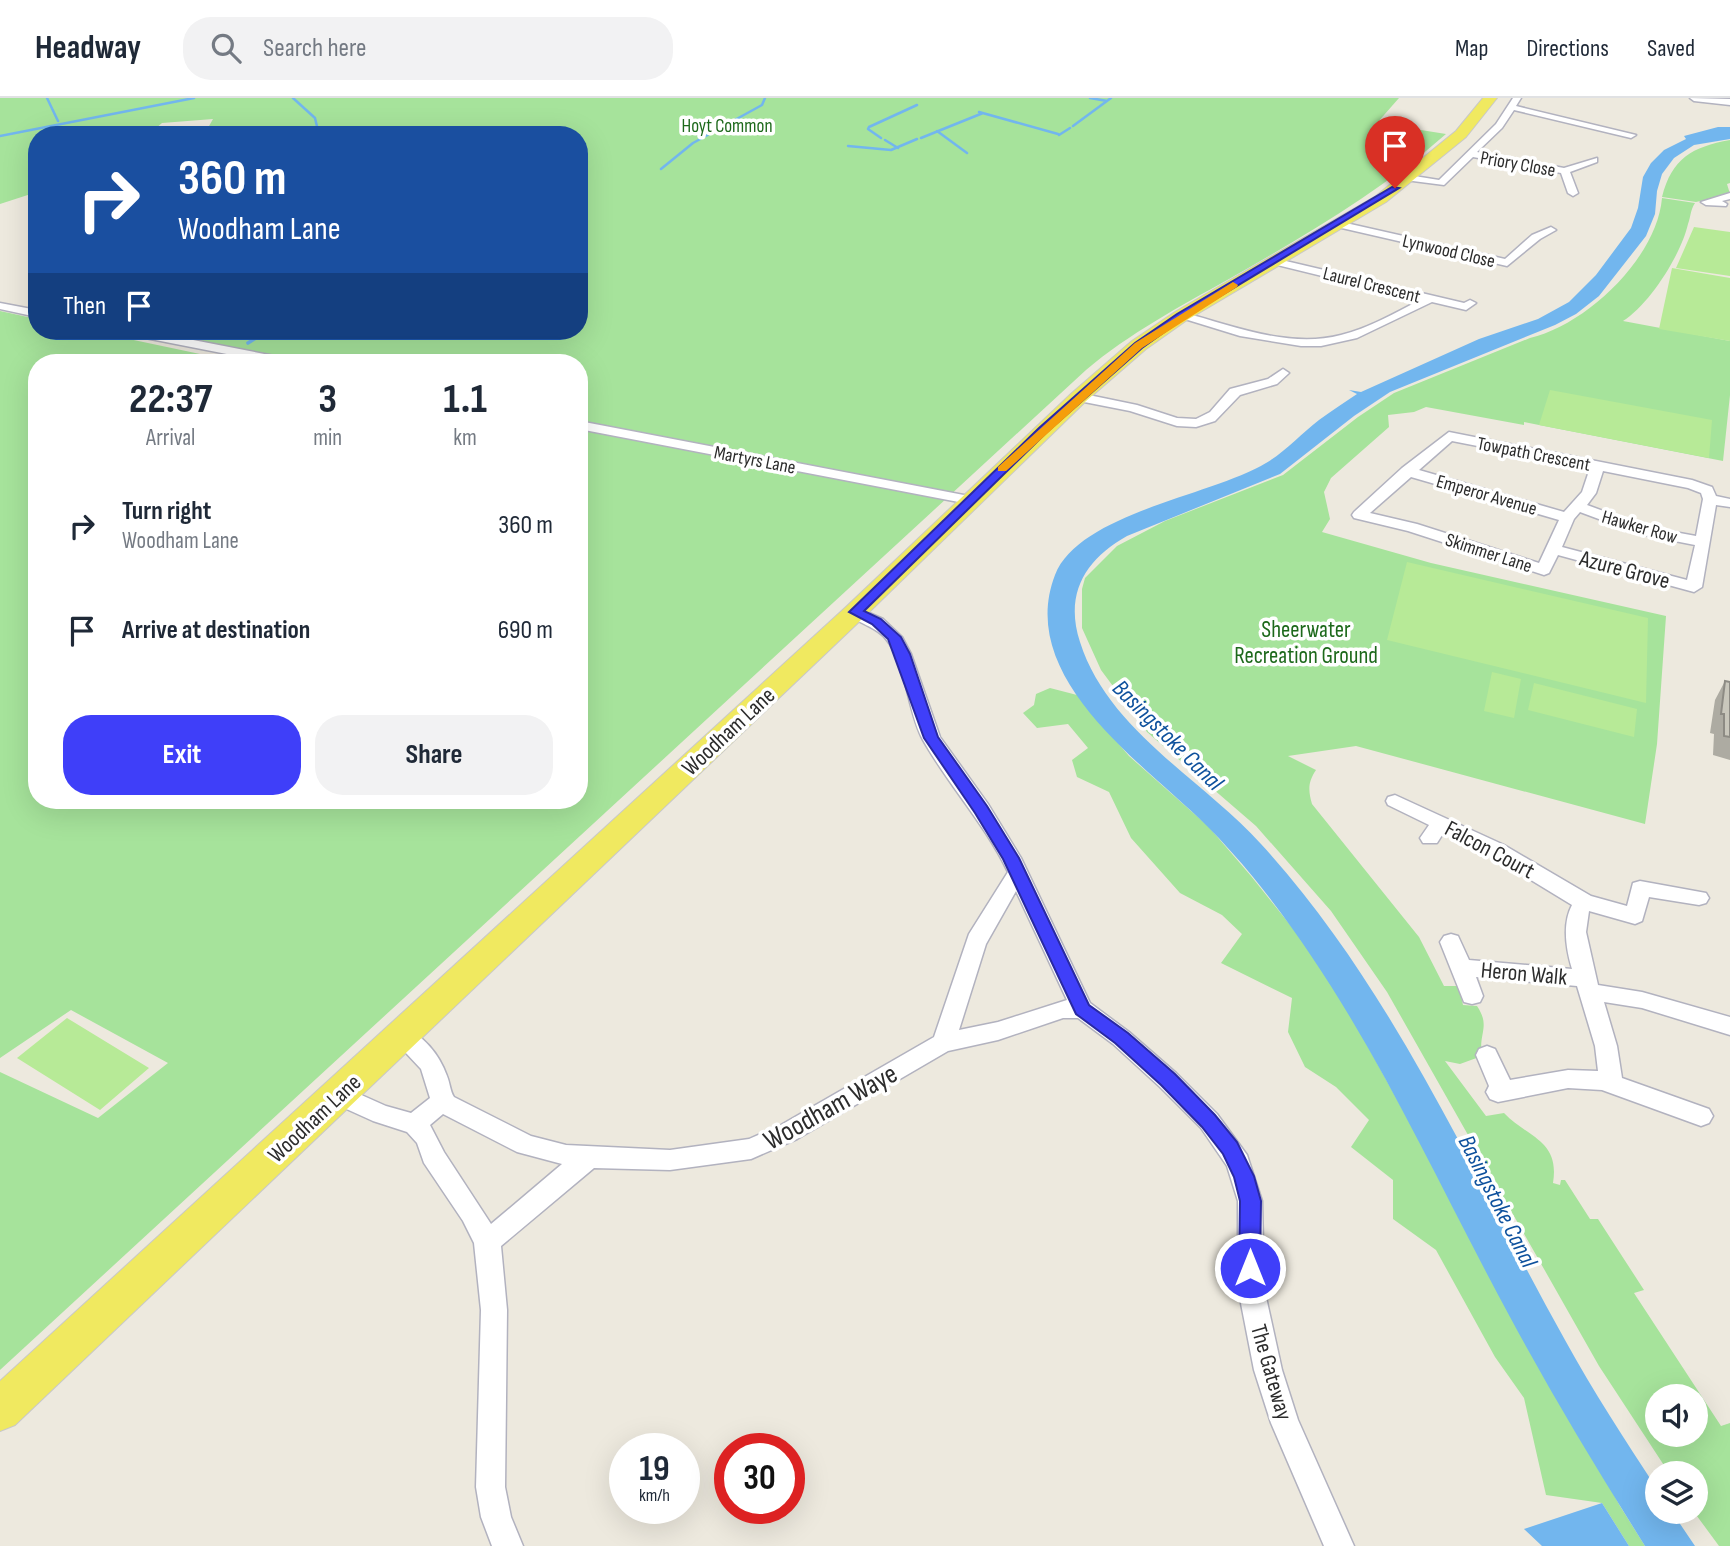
<!DOCTYPE html>
<html lang="en">
<head>
<meta charset="utf-8">
<style>
  :root { --surface:#fff; --page:#f2f2f3; --text:#1f2937; --muted:#747a83; --line:#e0e1e3; --accent:#3f3ff9 }
  body { margin:0; font-family:"Sofia Sans Condensed",sans-serif; background:var(--page); color:var(--text); height:100vh; display:flex; flex-direction:column; font-size:26px; white-space:nowrap }
  * { box-sizing:border-box; margin:0 }
  p { font-size:23px; color:var(--muted) }
  .icon { flex:none; width:38px; height:38px; fill:none; stroke:currentColor; stroke-width:2; stroke-linecap:round; stroke-linejoin:round }
  .map { position:relative; flex:1; overflow:hidden }
  .sheet { position:absolute; left:28px; top:256px; width:560px; height:455px; display:flex; flex-direction:column; background:var(--surface); border-radius:28px; box-shadow:0 7px 28px #0002 }
  .sheet>* { flex:none }
  .hud { position:absolute; left:28px; top:28px; width:560px; height:214px; border-radius:28px; box-shadow:0 7px 28px #0002; background:#1a4fa0; color:#fff; overflow:hidden }
  .controls { position:absolute; left:1645px; top:1286px; display:grid; gap:14px }
  .controls a { display:grid; place-items:center; width:63px; height:63px; border-radius:50%; background:var(--surface); box-shadow:0 7px 28px #0002; font-size:35px }
  .speed { position:absolute; left:609px; top:1335px; display:flex; gap:14px; font-size:35px; font-weight:700; text-align:center }
  .speed>* { display:grid; place-content:center; width:91px; height:91px; border-radius:50%; background:var(--surface); box-shadow:0 7px 28px #0002; line-height:1 }
  .speed small { font-size:18px; font-weight:400 }
  .speed .limit { border:10px solid #d22; background:#fff; color:#111 }
  .pin { position:absolute; display:grid; place-items:center; width:60px; height:60px; color:#fff; margin:-72px -30px; border-radius:50% 50% 50% 0; rotate:-45deg; box-shadow:0 0 7px #0007 }
  .pin .icon { rotate:45deg }
  .me { position:absolute; width:77px; margin:-38px; rotate:0deg; stroke-linejoin:round; filter:drop-shadow(0 0 5px #0008) }
  .turn { display:flex; align-items:center; gap:24px; height:147px; padding:0 35px; font-size:32px }
  .turn .icon { width:91px; height:91px; stroke-width:2.5 }
  .turn b { display:block; font-size:49px; line-height:60px }
  .then { display:flex; align-items:center; height:66px; padding:0 35px; background:#0003; gap:14px; font-size:26px }
  .eta { display:flex; justify-content:space-evenly; align-items:center; height:119px; text-align:center }
  .eta b { font-size:42px; font-weight:700; line-height:49px }
  .cta { display:flex; gap:14px; margin-top:auto; padding:14px 35px }
  .cta a { flex:1; height:80px; border-radius:28px; background:var(--accent); color:#fff; font-size:28px; font-weight:700; line-height:80px; text-align:center }
  .cta a+a { background:var(--page); color:var(--text) }
  ul { padding:0; list-style:none }
  li { display:flex; align-items:center; gap:21px; height:105px; padding:0 35px }
  li div { flex:1 }
  li b { display:block; font-size:26px }
  li em { font-style:normal }
  header { display:flex; align-items:center; gap:42px; box-sizing:border-box; height:98px; padding:0 35px; background:var(--surface); border-bottom:2px solid var(--line) }
  header strong { font-size:33px }
  nav { display:flex; gap:38px; margin-inline-start:auto; font-size:24px }
  .search { width:490px; height:63px; background:var(--page); display:flex; align-items:center; gap:18px; box-sizing:border-box; padding:0 24px; border-radius:28px; color:var(--muted); font-size:26px }
  .map>svg:first-child { display:block }
  .green { fill:#a6e39b; fill-rule:evenodd }
  .pitch { fill:#b7ea97 }
  .water { fill:#72b6ee }
  .lines { fill:none; stroke-linecap:round; stroke-linejoin:round }
  .stream-far1 { stroke:#72b6ee; stroke-width:2.5 }
  .stream { stroke:#72b6ee; stroke-width:3.5 }
  .minor-casing { stroke:#b2b2bf; stroke-width:3 }
  .primary-casing { stroke:#c8c8c8; stroke-width:2 }
  .minor { fill:#fff; fill-rule:evenodd }
  .primary { fill:#f0e960; fill-rule:evenodd }
  .wall { fill:#adaba2 }
  .building { fill:#c9c7bc; stroke:#8d8b84; stroke-width:2 }
  .route { fill:#3f3ff9; stroke:#2929a2; stroke-width:2 }
  .slow { fill:#f59e0b }
  .labels { text-anchor:middle; stroke-width:7; stroke-linejoin:round; paint-order:stroke }
  .far-park-label { font-size:19px; fill:#1d691b; stroke:#fff }
  .far-street-label { font-size:19px; fill:#2c2c2c; stroke:#fff }
  .street-label { font-size:23px; fill:#2c2c2c; stroke:#fff }
  .park-label { font-size:23px; fill:#1d691b; stroke:#fff }
  .water-label { font-size:24px; font-style:italic; fill:#0e519d; stroke:#fff }
  .near-street-label { font-size:28px; fill:#2c2c2c; stroke:#fff }
</style>
</head>
<body>
<header>
<strong>Headway</strong>
<div class="search"><svg class="icon" aria-label="search" viewBox="0 0 24 24"><circle cx="10" cy="10" r="6"/><path d="M15 15l6 6"/></svg>Search here</div>
<nav><a>Map</a><a>Directions</a><a>Saved</a></nav>
</header>
<div class="map">
<svg width="1730" height="1448" viewBox="0 0 1730 1448">
  <rect width="100%" height="100%" fill="#ede9de"/>
  <path class="green" d="M0 0H1399L1377 25 1446 36C1381 93 1305 138 1229 181 1179 209 1130 235 1086 272L0 1272V974L98 1020 168 965 71 912 0 960V213L37 221V233H91L238 264H37V702H579V264H281L278 259 161 236 168 233 237 235 242 233H579V37H204L213 21 162 25 148 37H37V94L0 106Z
    M1730 42V85L1727 86 1730 96 1696 104 1662 99C1672 60 1692 49 1730 42Z
    M1662 100 1695 105C1690 113 1691 118 1688 126 1681 157 1649 207 1623 223L1730 243V297L1723 363 1539 327 1524 324V327L1426 309 1414 314 1388 317 1389 329 1331 380 1324 394 1330 421 1322 434 1431 465 1666 518 1657 646 1645 726 1356 648 1288 658 1316 672C1308 684 1308 692 1312 706L1419 839 1444 888H1459L1463 907 1477 908C1491 929 1478 935 1482 958L1460 966 1445 963 1486 1018 1504 1015C1528 1040 1560 1042 1553 1085L1560 1087 1561 1082H1565L1590 1121H1598L1644 1192 1634 1195 1721 1328 1730 1325V1448H1719L1694 1414 1696 1376 1669 1375 1599 1268 1387 894 1331 813 1256 728 1147 634 1101 572 1082 530V491L1085 480 1117 448 1165 423 1283 377 1358 319 1394 295 1530 240C1586 227 1657 160 1662 100ZM1657 1298H1696V1337H1657Z
    M1050 590 1077 597 1129 658 1208 728 1251 778 1299 838 1343 903 1620 1408 1645 1448H1629L1602 1405 1546 1397 1524 1300 1495 1259 1436 1152 1393 1121V1082L1351 1049 1369 1022 1336 989 1305 969 1288 934 1292 900 1221 865 1242 836 1222 817 1180 795 1131 740 1109 694 1077 679 1072 662 1088 650 1068 626 1037 630 1023 615 1034 607 1036 596Z"/>
  <path class="pitch" d="M1694 129 1730 134V178L1676 170Z
    M1672 170 1730 180V243L1659 231Z
    M1550 292 1712 322 1709 360 1539 327Z
    M1407 464 1648 520 1646 605 1387 542Z
    M1492 574 1521 581 1514 620 1484 613Z
    M1534 585 1637 611 1634 639 1528 612Z
    M67 920 149 970 100 1012 17 960Z"/>
  <path class="water" d="M1718 29H1730V41L1694 47 1674 60 1662 76 1657 93 1655 116 1646 138 1599 198 1576 216 1555 227 1390 294 1354 318 1280 376 1127 438C1086 461 1064 495 1080 544 1108 632 1202 681 1261 746 1393 890 1471 1074 1565 1242 1593 1293 1625 1342 1657 1391V1414H1672L1695 1448H1645C1598 1373 1552 1297 1510 1219 1428 1068 1363 914 1253 779 1239 762 1223 744 1207 728 1146 667 1015 581 1055 477 1079 415 1211 398 1266 365 1285 354 1301 336 1319 322 1331 313 1344 305 1357 296L1349 292 1361 294 1479 241 1538 221 1569 204 1596 177 1631 130 1638 110 1643 79 1651 65 1664 52 1686 41 1684 38Z
    M1602 1405 1629 1448H1542L1524 1431Z"/>
  <g class="lines">
    <path class="stream-far1" d="M47 0 58 23
      M293 0 315 20 319 37
      M1090 0 1107 3
      M979 14 1058 36
      M1073 28 1111 0
      M937 33 967 55
      M1059 37 1070 30
      M0 38 194 0
      M881 40 868 31 869 29 917 7
      M921 40 983 15
      M885 42 898 50
      M848 48 891 52 917 41
      M661 71 693 45 762 7 765 0"/>
    <path class="stream" d="M248 245 267 233"/>
    <defs>
      <path id="minor" d="M1513 0H1521L1516 8 1636 37 1631 40 1514 12 1502 30 1477 54 1564 70 1597 60V64L1570 74 1578 95 1573 98 1568 95 1561 75 1473 59 1444 87 1405 82V78L1408 77 1439 82 1496 26Z
        M1690 0 1730 1V7L1694 3Z
        M1730 95V101L1722 103 1727 106 1726 108 1706 107 1701 104Z
        M1337 123 1505 161 1532 137 1551 129 1556 132 1540 141 1507 168 1333 128 1332 126Z
        M1273 160 1464 205 1470 202 1476 205 1466 212 1432 204 1357 240 1321 248H1301L1240 238 1175 218 1181 214C1232 227 1288 251 1341 237 1369 230 1395 215 1420 202L1269 165V161Z
        M0 205 37 212V219L0 211Z
        M124 233H147L285 260 291 264H268L130 237Z
        M1283 271 1289 275 1277 286 1240 297 1215 323 1196 329 1177 328 1130 313 1074 302 1073 299 1079 295 1137 307 1177 320 1196 321 1210 314 1230 291 1268 281Z
        M579 323 969 398 976 402 969 406 579 331Z
        M1449 334 1692 382 1712 389 1716 398 1730 401V409L1716 407 1702 489 1694 494 1558 457 1549 475 1544 477 1408 433 1354 420 1352 417 1354 414 1402 370ZM1452 343 1590 370 1582 394 1564 414 1419 372ZM1603 373 1688 390 1701 395 1703 401 1696 438 1647 429 1587 407 1596 395ZM1411 379 1559 422 1539 465 1417 426 1370 415ZM1580 414 1639 436 1695 447 1687 482 1562 449 1574 421Z
        M855 509 883 521 902 539 911 556 940 639 988 706 1021 760 1090 905 1129 934 1176 975 1217 1016 1247 1057 1262 1103 1264 1190 1282 1272 1298 1322 1354 1448H1324L1271 1325 1254 1272 1238 1190V1103L1227 1068 1201 1030 1160 989 1113 946 1078 920H1063L998 942 948 953 797 1041 751 1061 670 1072 594 1070 501 1148 507 1212 505 1389 511 1419 523 1448H492L481 1419 476 1389 481 1212 474 1145 463 1123 424 1065 417 1045 407 1034 373 1023 331 1004 327 997 331 990 339 987 386 1008 411 1015 430 1000 421 971 390 938 393 932 401 929C423 936 439 956 447 978 450 985 450 993 454 999L531 1038 566 1047 670 1052 749 1041 781 1027 934 939 969 836 1008 774C985 726 949 688 923 642 907 613 907 566 886 541 876 528 857 526 847 514L849 511ZM1016 793 1067 902 998 924 959 932 986 846ZM443 1016 517 1054 562 1066 491 1126 444 1054 430 1027Z
        M1395 697 1504 747 1591 798 1627 808 1633 785 1640 783 1706 795 1709 800 1706 805 1699 807 1649 799 1642 823 1635 826 1589 813 1586 834 1598 887 1642 894 1730 919V937L1642 910 1604 904 1617 948 1622 980 1709 1011 1713 1018 1709 1025 1701 1028 1602 992 1568 990 1498 1004 1490 1001 1486 994 1489 988 1476 957 1479 951 1487 948 1495 951 1510 982 1568 972 1598 973 1595 948 1577 888 1476 879 1483 898 1480 904 1472 906 1464 904 1440 844 1444 838 1451 836 1458 838 1469 862 1572 871C1566 851 1562 826 1572 807L1490 757 1444 734 1437 745H1423L1420 740 1429 727 1388 707 1386 703 1388 699Z"/>
      <path id="primary" d="M1483 0H1497L1466 39 1386 104 1187 222 1146 251 1086 303 864 519 15 1327 0 1333V1283L846 509 1072 295 1132 243 1175 214 1376 98 1456 33Z"/>
    </defs>
    <use href="#minor" class="minor-casing"/>
    <use href="#primary" class="primary-casing"/>
    <use href="#minor" class="minor"/>
    <use href="#primary" class="primary"/>
  </g>
  <path class="wall" d="M1725 583 1730 584V662L1713 657 1714 636 1710 635 1715 602Z"/>
  <path class="building" d="M1725 583 1730 584V639L1724 638V616H1721Z"/>
  <path class="route" d="M1392 89 1399 90 1184 220 1142 250 1047 334 864 513 881 521 901 539 910 556 938 639 987 708 1019 760 1089 907 1128 935 1175 976 1215 1017 1237 1044 1254 1078 1261 1103 1260 1170 1257 1177 1250 1180 1242 1177 1239 1170 1240 1103 1234 1079 1223 1056 1202 1029 1161 987 1115 945 1076 916 1003 761 975 715 924 640 888 541 872 526 849 514 1039 330 1135 245 1177 216Z"/>
  <path class="slow" d="M1233 184 1238 187 1237 189 1142 250 1006 373H998V369L1135 245Z"/>
  <g class="labels">
    <g class="far-park-label">
      <text x="727" y="34">Hoyt Common</text>
    </g>
    <g class="far-street-label">
      <text transform="translate(1518 65) rotate(10)" y="7">Priory Close</text>
      <text transform="translate(1449 152) rotate(13)" y="7">Lynwood Close</text>
      <text transform="translate(1372 186) rotate(14)" y="7">Laurel Crescent</text>
      <text transform="translate(1534 355) rotate(11)" y="7">Towpath Crescent</text>
      <text transform="translate(755 361) rotate(11)" y="7">Martyrs Lane</text>
      <text transform="translate(1487 396) rotate(16)" y="7">Emperor Avenue</text>
      <text transform="translate(1640 428) rotate(16)" y="7">Hawker Row</text>
      <text transform="translate(1489 454) rotate(18)" y="7">Skimmer Lane</text>
    </g>
    <g class="street-label">
      <text transform="translate(1625 471) rotate(15)" y="8">Azure Grove</text>
      <text transform="translate(728 633) rotate(-43)" y="8">Woodham Lane</text>
      <text transform="translate(1490 751) rotate(28)" y="8">Falcon Court</text>
      <text transform="translate(1524 875) rotate(5)" y="8">Heron Walk</text>
      <text transform="translate(314 1020) rotate(-43)" y="8">Woodham Lane</text>
      <text transform="translate(1272 1274) rotate(74)" y="8">The Gateway</text>
    </g>
    <g class="park-label">
      <text x="1306" y="539">Sheerwater<tspan x="1306" dy="26">Recreation Ground</tspan></text>
    </g>
    <g class="water-label">
      <text transform="translate(1168 637) rotate(45)" y="8">Basingstoke Canal</text>
      <text transform="translate(1498 1103) rotate(63)" y="8">Basingstoke Canal</text>
    </g>
    <g class="near-street-label">
      <text transform="translate(830 1008) rotate(-29)" y="10">Woodham Waye</text>
    </g>
  </g>
</svg>
<div class="controls">
<a><svg class="icon" aria-label="sound" viewBox="0 0 24 24"><path d="M4 9h4l5-4v14l-5-4H4zM17 9q2 3 0 6"/></svg></a>
<a><svg class="icon" aria-label="layers" viewBox="0 0 24 24"><path d="M12 4l9 5-9 5-9-5zM3 14l9 5 9-5"/></svg></a>
</div>
<div class="speed"><div>19<small>km/h</small></div><div class="limit">30</div></div>
<div class="pin" style="left:1395px;top:90px;background:#d93025"><svg class="icon" aria-label="arrive" viewBox="0 0 24 24"><path d="M6 21V4h12l-3 4 3 4H6"/></svg></div>
<svg class="me" style="left:1250px;top:1170px" viewBox="-20 -20 40 40"><circle r="17" fill="#3f3ff9" stroke="#fff" stroke-width="3"/><path d="M0-11L8 9 0 5-8 9z" fill="#fff"/></svg>
<div class="hud">
<div class="turn"><svg class="icon" aria-label="right" viewBox="0 0 24 24"><path d="M7 20v-9h11M14 6l5 5-5 5"/></svg><div><b>360 m</b>Woodham Lane</div></div>
<div class="then">Then<svg class="icon" aria-label="arrive" viewBox="0 0 24 24"><path d="M6 21V4h12l-3 4 3 4H6"/></svg></div>
</div>
<section class="sheet">
<div class="eta">
<div><b>22:37</b><p>Arrival</p></div>
<div><b>3</b><p>min</p></div>
<div><b>1.1</b><p>km</p></div>
</div>
<ul>
<li><svg class="icon" aria-label="right" viewBox="0 0 24 24"><path d="M7 20v-9h11M14 6l5 5-5 5"/></svg><div><b>Turn right</b><p>Woodham Lane</p></div><em>360 m</em></li>
<li><svg class="icon" aria-label="arrive" viewBox="0 0 24 24"><path d="M6 21V4h12l-3 4 3 4H6"/></svg><div><b>Arrive at destination</b></div><em>690 m</em></li>
</ul>
<div class="cta"><a>Exit</a><a>Share</a></div>
</section>
</div>
</body>
</html>
